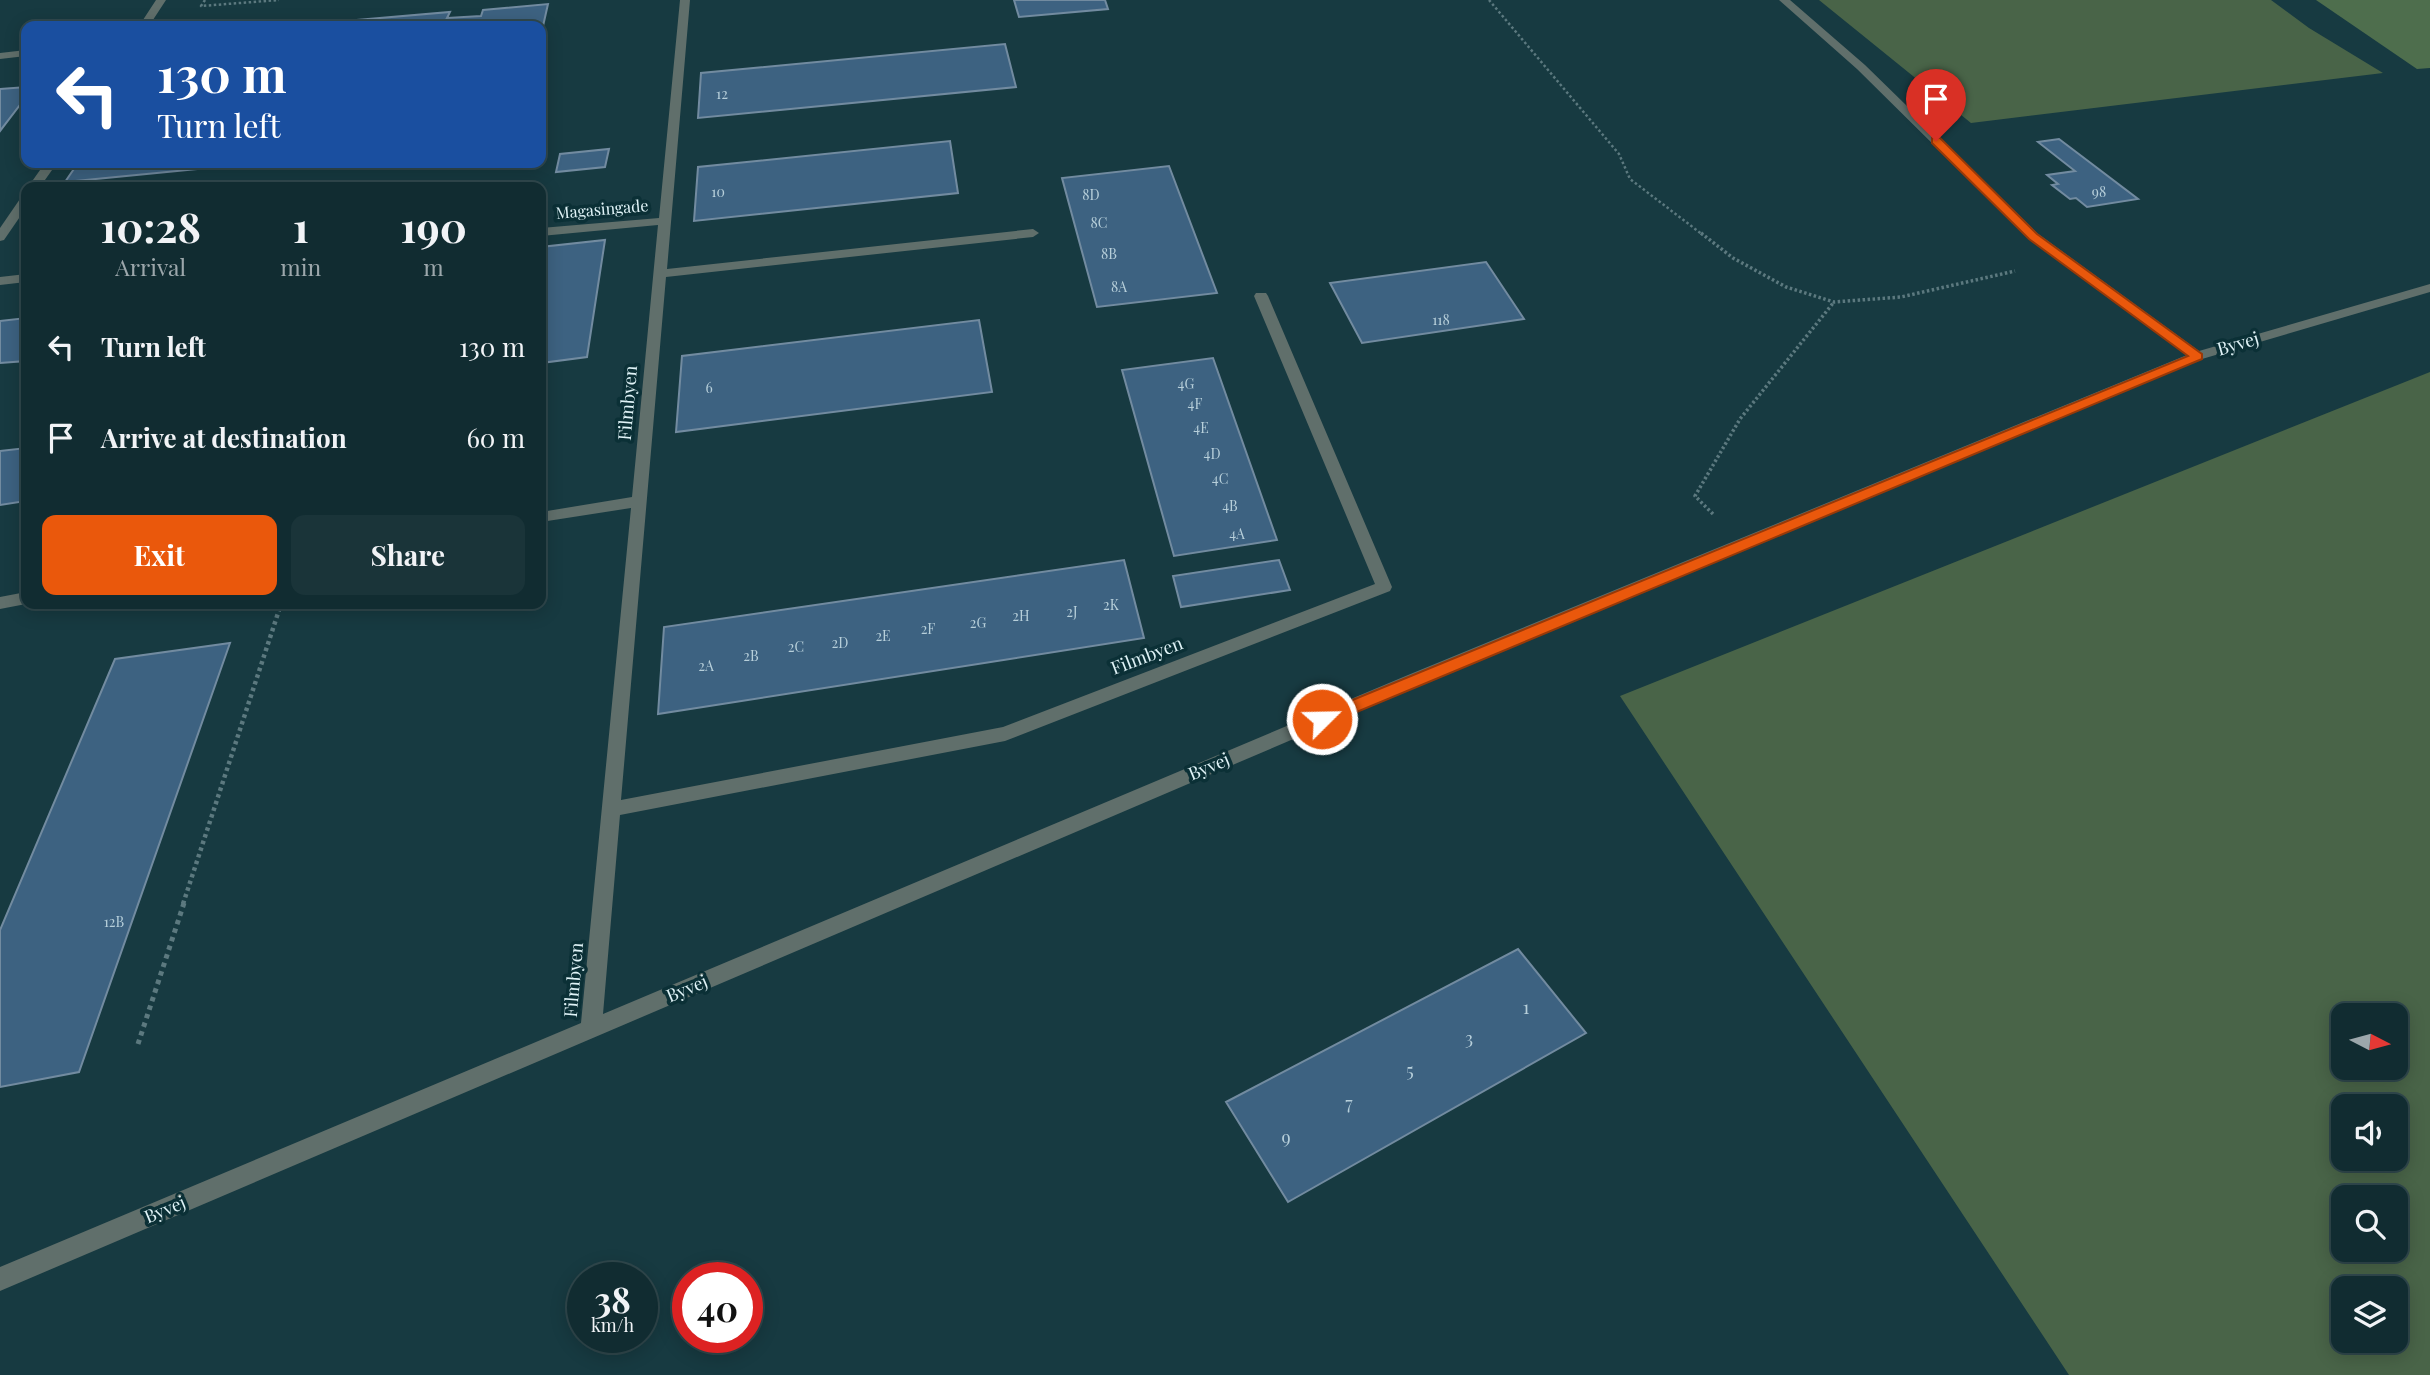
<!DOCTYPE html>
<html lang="en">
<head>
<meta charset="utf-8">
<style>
  :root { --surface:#112c31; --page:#1a3439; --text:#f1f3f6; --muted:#9ca7ab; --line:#30484d; --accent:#ea580c }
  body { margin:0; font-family:"Playfair Display",serif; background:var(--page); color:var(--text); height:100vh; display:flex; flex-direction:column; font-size:26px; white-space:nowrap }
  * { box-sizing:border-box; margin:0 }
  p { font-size:23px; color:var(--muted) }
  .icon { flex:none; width:38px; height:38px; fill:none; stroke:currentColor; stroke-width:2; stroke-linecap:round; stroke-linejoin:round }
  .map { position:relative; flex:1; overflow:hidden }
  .panel { position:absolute; left:21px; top:182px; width:525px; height:427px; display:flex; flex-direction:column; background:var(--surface); border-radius:14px; box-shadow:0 4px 18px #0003,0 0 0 2px var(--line) }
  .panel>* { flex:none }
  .hud { position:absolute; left:21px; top:21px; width:525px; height:147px; border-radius:14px; box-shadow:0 4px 18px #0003,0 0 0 2px var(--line); background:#1a4fa0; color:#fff; overflow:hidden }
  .needle { width:46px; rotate:96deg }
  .buttons { position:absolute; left:2331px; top:1003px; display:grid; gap:14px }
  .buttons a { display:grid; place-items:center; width:77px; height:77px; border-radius:14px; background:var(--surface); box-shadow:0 4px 18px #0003,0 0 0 2px var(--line); font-size:35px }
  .speed { position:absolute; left:567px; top:1262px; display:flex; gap:14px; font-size:35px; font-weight:700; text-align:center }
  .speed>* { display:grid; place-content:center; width:91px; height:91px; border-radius:50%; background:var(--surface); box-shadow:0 4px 18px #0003,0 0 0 2px var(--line); line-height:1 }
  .speed small { font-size:18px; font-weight:400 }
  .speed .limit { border:10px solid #d22; background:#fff; color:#111 }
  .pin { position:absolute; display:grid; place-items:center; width:60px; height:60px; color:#fff; margin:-72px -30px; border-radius:50% 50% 50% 0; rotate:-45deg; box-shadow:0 0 7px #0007 }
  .pin .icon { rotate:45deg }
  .me { position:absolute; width:77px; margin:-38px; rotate:67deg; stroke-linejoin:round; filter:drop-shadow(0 0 5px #0008) }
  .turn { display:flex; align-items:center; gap:24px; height:147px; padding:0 21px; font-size:32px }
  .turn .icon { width:91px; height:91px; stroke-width:2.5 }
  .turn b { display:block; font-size:49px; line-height:60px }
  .eta { display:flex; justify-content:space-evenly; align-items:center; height:119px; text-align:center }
  .eta b { font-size:42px; font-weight:700; line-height:49px }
  .primary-button { display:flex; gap:14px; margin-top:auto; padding:14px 21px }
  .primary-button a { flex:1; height:80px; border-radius:14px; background:var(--accent); color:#fff; font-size:28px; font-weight:700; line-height:80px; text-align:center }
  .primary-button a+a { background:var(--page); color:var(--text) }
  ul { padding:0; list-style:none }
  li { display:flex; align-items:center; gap:21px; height:91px; padding:0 21px }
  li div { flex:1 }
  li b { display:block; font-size:26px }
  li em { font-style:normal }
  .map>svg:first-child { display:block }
  .green { fill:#496448; fill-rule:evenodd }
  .forest { fill:#4e6e4d }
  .building { fill:#3d6281; stroke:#728ba0; stroke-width:2 }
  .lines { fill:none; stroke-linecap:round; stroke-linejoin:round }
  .path-far3 { stroke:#5c797f; stroke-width:2.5; stroke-dasharray:2.5 2.5; stroke-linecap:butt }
  .path-far2 { stroke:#5c797f; stroke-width:3.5; stroke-dasharray:2.5 2.5; stroke-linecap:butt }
  .path-far1 { stroke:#5c797f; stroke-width:4.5; stroke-dasharray:3.5 3.5; stroke-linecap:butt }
  .path { stroke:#5c797f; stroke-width:5; stroke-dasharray:4.5 4.5; stroke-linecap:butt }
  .minor { fill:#606f6b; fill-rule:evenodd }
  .route { fill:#ea580c; stroke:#983908; stroke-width:2 }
  .labels { text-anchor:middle; stroke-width:7; stroke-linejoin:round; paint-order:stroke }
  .number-label { font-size:14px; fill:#b7cfda }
  .far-street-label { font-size:16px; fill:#e0f3f7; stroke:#0b3036 }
  .street-label { font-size:18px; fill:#e0f3f7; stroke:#0b3036 }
  .near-number-label { font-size:18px; fill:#b7cfda }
</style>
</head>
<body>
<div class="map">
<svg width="2430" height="1375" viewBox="0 0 2430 1375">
  <rect width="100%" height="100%" fill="#173a41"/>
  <path class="green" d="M1819 0H2271L2309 28 2383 73 1971 123Z
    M2430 372V1375H2069L1620 696ZM2343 1015H2396V1068H2343ZM2343 1106H2396V1158H2343ZM2343 1197H2396V1250H2343ZM2343 1288H2396V1340H2343Z"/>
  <path class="forest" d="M2316 0H2430V68L2417 69Z"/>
  <path class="building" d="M1014 0H1105L1108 9 1019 17Z
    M548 4 541 35V26H287L450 12 447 18 481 16 483 10Z
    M1005 44 1016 87 698 118 701 73Z
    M26 87V97L0 131V89Z
    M2059 139 2138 199 2087 207 2076 198 2070 199 2052 185 2058 184 2047 175 2075 171 2038 142Z
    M950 141 958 193 694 221 698 167Z
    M609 149 605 167 556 172 560 154Z
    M78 163H258L65 182Z
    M1169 166 1217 293 1097 307 1062 178Z
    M605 240 587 357 541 363V247Z
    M1486 262 1524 319 1362 343 1330 283Z
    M26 318V361L0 363V321Z
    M979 320 992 392 676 432 682 356Z
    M1213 358 1277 540 1174 556 1122 370Z
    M26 448V501L0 505V451Z
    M1124 560 1144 638 658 714 664 627Z
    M1279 560 1290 590 1181 607 1173 576Z
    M230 643 79 1072 0 1087V930L115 659Z
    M1518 949 1586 1033 1288 1202 1226 1102Z"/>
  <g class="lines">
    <path class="path-far3" d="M205 0 201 6 279 0
      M1489 0 1619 154 1630 179 1703 235"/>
    <path class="path-far2" d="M1701 233 1733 258 1786 287 1834 302 1901 297 2015 271
      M1713 514 1695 496 1740 419 1834 302"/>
    <path class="path-far1" d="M183 904 281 604"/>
    <path class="path" d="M138 1044 184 903"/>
    <path class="minor" d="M156 0H166L149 26H139Z
      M680 0H690L667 269 1033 229 1039 233 1033 237 666 277 621 800 1003 727 1375 584 1254 296 1256 293H1266L1268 296 1392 587 1390 591 1005 741 620 815 603 1014 1408 675 2187 355 2029 239 1857 69 1779 0H1790L1865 65 2037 233 2199 351 2430 284V292L2202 359 1420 685 0 1291V1267L581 1023 631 508 541 522V512L632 497 658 225 541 236V228L659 218Z
      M26 50V56L0 59V53Z
      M45 163H57L40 187H28Z
      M26 195V208L4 240 0 241V228L22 196Z
      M26 274V282L0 285V277Z
      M26 592V604L0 609V597Z"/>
  </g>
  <path class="route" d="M1932 138H1940L2037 234 2202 354V359L1328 724H1316V715L2188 356 2029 239 1932 143Z"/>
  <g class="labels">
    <g class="number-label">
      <text x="722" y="99">12</text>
      <text x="718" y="197">10</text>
      <text x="2099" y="197">98</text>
      <text x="1091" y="200">8D</text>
      <text x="1099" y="228">8C</text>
      <text x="1109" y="259">8B</text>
      <text x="1119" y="292">8A</text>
      <text x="1441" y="325">118</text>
      <text x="1186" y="389">4G</text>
      <text x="709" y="393">6</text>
      <text x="1195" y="409">4F</text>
      <text x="1201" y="433">4E</text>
      <text x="1212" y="459">4D</text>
      <text x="1220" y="484">4C</text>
      <text x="1230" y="511">4B</text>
      <text x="1237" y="539">4A</text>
      <text x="1111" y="610">2K</text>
      <text x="1072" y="617">2J</text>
      <text x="1021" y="621">2H</text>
      <text x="978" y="628">2G</text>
      <text x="928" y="634">2F</text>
      <text x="883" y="641">2E</text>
      <text x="840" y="648">2D</text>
      <text x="796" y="652">2C</text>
      <text x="751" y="661">2B</text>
      <text x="706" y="671">2A</text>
      <text x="114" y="927">12B</text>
    </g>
    <g class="far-street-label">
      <text transform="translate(602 209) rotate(-5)" y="6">Magasingade</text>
    </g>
    <g class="street-label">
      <text transform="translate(2238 344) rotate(-16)" y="6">Byvej</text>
      <text transform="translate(628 403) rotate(-85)" y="6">Filmbyen</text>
      <text transform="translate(1147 656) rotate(-21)" y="6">Filmbyen</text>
      <text transform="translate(1209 767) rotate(-23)" y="6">Byvej</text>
      <text transform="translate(574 980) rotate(-85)" y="6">Filmbyen</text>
      <text transform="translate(687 989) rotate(-23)" y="6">Byvej</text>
      <text transform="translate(165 1210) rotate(-23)" y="6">Byvej</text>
    </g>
    <g class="near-number-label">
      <text x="1526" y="1014">1</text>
      <text x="1469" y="1045">3</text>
      <text x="1410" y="1077">5</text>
      <text x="1349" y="1110">7</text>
      <text x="1286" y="1144">9</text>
    </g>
  </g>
</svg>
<div class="buttons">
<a><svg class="needle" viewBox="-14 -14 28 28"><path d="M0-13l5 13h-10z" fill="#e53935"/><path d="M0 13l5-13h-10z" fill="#9ca7ab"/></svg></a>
<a><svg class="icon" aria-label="sound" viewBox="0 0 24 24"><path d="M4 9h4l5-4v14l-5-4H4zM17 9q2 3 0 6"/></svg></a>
<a><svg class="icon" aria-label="search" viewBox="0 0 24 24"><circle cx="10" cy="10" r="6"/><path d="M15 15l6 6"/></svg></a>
<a><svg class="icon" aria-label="layers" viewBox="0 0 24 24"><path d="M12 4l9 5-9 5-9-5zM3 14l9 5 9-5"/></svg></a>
</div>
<div class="speed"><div>38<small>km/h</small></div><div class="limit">40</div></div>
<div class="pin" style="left:1936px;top:141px;background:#d93025"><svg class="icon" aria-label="arrive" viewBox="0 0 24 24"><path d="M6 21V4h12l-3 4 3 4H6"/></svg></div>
<svg class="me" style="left:1322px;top:719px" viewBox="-20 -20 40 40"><circle r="17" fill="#ea580c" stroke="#fff" stroke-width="3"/><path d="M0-11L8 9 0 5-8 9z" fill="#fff"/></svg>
<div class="hud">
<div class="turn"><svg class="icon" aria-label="left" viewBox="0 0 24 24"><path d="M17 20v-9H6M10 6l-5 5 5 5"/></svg><div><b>130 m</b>Turn left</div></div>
</div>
<section class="panel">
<div class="eta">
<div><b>10:28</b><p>Arrival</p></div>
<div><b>1</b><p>min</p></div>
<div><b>190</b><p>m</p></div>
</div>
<ul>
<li><svg class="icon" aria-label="left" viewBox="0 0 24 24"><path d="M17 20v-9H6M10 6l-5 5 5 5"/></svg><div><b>Turn left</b></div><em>130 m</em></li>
<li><svg class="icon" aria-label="arrive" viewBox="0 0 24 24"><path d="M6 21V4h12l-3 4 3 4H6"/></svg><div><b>Arrive at destination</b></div><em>60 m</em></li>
</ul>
<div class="primary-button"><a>Exit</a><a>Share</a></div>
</section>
</div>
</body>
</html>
